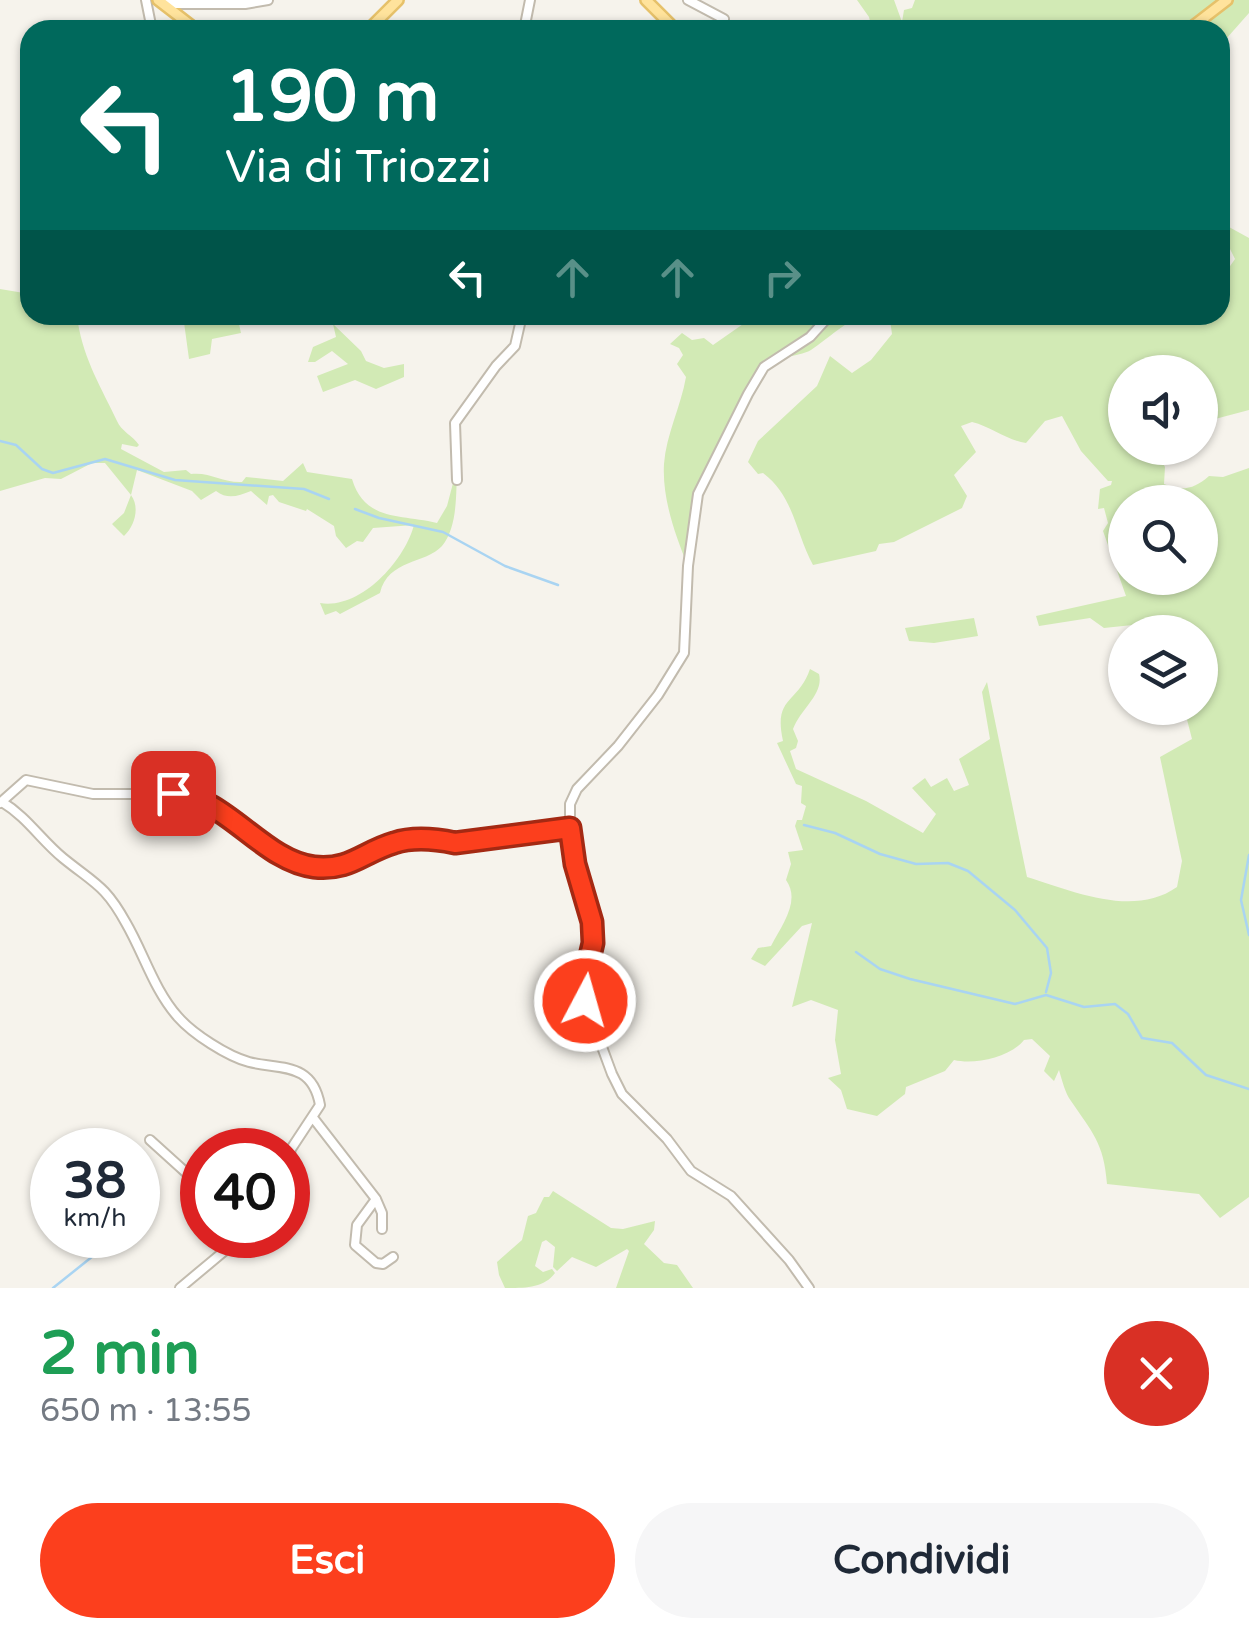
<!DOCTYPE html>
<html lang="it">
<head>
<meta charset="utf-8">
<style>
  :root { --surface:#fff; --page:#f6f6f7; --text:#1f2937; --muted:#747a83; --accent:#fc3f1d }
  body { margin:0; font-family:"Varela Round",sans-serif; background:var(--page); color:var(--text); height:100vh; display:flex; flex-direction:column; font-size:38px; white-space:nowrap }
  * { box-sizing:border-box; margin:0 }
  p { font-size:32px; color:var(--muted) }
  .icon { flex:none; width:55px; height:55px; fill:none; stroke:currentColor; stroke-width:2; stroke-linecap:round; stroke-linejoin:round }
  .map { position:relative; height:1288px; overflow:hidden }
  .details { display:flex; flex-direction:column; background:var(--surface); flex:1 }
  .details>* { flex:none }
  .hud { position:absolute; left:20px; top:20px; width:1210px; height:305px; border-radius:30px; box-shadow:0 2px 8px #0004; background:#00695c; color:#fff; overflow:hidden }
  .fabs { position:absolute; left:1108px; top:355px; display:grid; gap:20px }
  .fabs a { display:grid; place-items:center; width:110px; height:110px; border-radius:50%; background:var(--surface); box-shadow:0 2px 8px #0004; font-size:50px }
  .speed { position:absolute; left:30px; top:1128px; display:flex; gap:20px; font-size:50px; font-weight:700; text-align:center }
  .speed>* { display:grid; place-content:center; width:130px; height:130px; border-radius:50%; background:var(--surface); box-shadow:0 2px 8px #0004; line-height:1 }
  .speed small { font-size:25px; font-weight:400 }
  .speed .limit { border:15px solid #d22; background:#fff; color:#111 }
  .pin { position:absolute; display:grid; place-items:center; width:85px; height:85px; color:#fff; margin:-42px; border-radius:20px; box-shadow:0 5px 15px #0006 }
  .me { position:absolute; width:110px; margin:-55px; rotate:6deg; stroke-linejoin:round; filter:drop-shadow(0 0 8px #0008) }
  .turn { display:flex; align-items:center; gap:35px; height:210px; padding:0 40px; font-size:45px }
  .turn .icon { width:130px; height:130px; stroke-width:2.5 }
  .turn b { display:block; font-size:70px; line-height:85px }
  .lanes { display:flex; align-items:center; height:95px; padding:0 40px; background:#0003; justify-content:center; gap:50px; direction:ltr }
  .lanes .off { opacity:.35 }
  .round { display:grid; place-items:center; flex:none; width:105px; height:105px; border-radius:52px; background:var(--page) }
  .summary { display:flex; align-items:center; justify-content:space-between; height:170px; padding:0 40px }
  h1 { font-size:60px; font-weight:700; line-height:75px; color:#1e9e55 }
  .primary-button { display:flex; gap:20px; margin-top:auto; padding:20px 40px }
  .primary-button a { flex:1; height:115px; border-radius:60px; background:var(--accent); color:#fff; font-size:40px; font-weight:700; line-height:115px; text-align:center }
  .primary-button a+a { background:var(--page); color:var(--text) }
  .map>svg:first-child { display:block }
  .green { fill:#d2eab5; fill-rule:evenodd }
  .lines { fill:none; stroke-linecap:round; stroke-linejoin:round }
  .stream { stroke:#a9d4f2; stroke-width:2.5 }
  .minor-casing { stroke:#c2bbae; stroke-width:12 }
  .major-casing { stroke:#e6c16a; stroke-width:14 }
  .minor { stroke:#fff; stroke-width:8 }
  .major { stroke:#ffe39c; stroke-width:9 }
  .route-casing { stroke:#a42913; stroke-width:25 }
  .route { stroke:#fc3f1d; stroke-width:18 }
</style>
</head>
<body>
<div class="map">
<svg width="1249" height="1288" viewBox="0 0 1249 1288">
  <rect width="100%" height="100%" fill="#f6f3ec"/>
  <path class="green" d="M857 0H894L902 22 904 10 912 8 915 0H1249V13L1226 39 1220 41V30H872L869 17Z
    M1229 227 1249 238V410L1200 423V372H1125V390H1120L1125 404V448L1156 450 1165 467 1164 484C1182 492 1194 489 1209 476L1223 477 1249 468V1197L1220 1218 1199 1194 1107 1184C1104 1143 1092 1132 1071 1101 1065 1093 1062 1080 1059 1070L1054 1081 1044 1071 1050 1056 1032 1039 1024 1040C1011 1057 975 1065 954 1060L945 1071 906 1087 905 1094 877 1116 847 1109 841 1090 828 1078 841 1074 835 1040 838 1010 811 1000 792 1007 812 923 802 926 765 966 751 959 758 948 771 946C782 925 801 901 786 880L791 864 788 852 803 850 795 826 797 820H802L806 806 801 803 802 786 796 784 777 743 783 741C773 696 798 704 810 669L819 674C824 694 801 708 793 729L798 741 796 748 790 751 796 769 866 801 923 833 936 814 912 788 925 778 931 787 947 778 954 791 969 785 959 759 990 739 982 692 987 682 1027 877C1073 891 1133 918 1177 887L1182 861 1160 757 1192 739 1184 708H1200V632H1150L1142 624 1104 628 1090 618 1039 626 1036 616 1126 596 1103 531 1108 523 1104 508 1098 509 1100 489 1111 485 1112 481H1108L1081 451 1062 416 1045 421 1026 443C1006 440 992 427 972 422L961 426 976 452 954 475 967 496 962 508 894 542 879 544 876 551 813 565C796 534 794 496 763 473L758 474 748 462 758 441 817 386 830 356 852 373 871 360 892 334 890 320 876 315H1220V263L1228 269 1235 259 1222 233ZM1125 502H1200V578H1125Z
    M0 289 30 294V315H142L78 323C84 360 102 389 117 421 121 431 133 436 139 445L137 447 122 444 121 449 164 472 186 470 191 474C211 472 223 483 242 482L246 477 283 481 303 463 307 472 352 479C365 522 401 514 437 523L447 506 457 468C456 492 458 527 442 546 426 564 388 559 380 593L340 614 336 611 325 615 320 603C361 610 405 560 414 525L373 528 363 542 357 541 346 548 336 536 334 526 307 509 306 511 279 502 273 495 269 496 267 505 251 491C238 496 228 500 216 491L201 500 192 491 137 470 131 495C140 507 135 526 124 536L112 524 124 513 131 495 105 463H92L61 479 45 478 0 491Z
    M183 315H237L241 333 212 339 210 354 189 359Z
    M756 315H867C846 320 828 339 811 350 796 358 778 355 764 367L705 480 688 566C675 535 662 498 664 464 666 435 681 406 686 377L677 364 683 355 679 348 670 344 682 333 692 340 704 338 713 345Z
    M333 324 361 351 366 361 384 368 404 364V377L376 389 355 380 323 392 317 376 348 364 332 351 315 362H308L313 347 336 337Z
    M974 618 978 636 934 643 909 641 905 628Z
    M553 1191 611 1228 623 1229 655 1221 654 1230 644 1244 664 1263 677 1265 693 1288H616L629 1251 627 1249 596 1267 572 1257 557 1271 553 1267 555 1247 546 1240 542 1242 535 1266 543 1272 552 1269 555 1273C544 1288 526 1288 505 1288L499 1275 497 1262 522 1240 528 1216 536 1213 544 1197H549Z"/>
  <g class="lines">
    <path class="stream" d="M0 441 16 445 42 469 53 473 105 459 175 480 304 489 329 499
      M355 509 379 518 443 532 505 566 558 585
      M804 825 835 833 880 854 916 864 948 863 968 871 1015 910 1047 948 1051 973 1046 992
      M1249 855 1241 900 1249 935
      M856 952 880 969 910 979 1015 1004 1046 995 1084 1007 1115 1004 1128 1014 1142 1038 1172 1043 1206 1075 1249 1089
      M53 1288 93 1256"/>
    <defs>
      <path id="minor" d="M146 0 152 30
        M688 0 724 19
        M164 4H245L268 0
        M524 30 530 0
        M457 480 455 423 496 366 515 346 522 315
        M2 802C27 817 41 840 63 858 95 884 105 885 126 923 144 954 154 990 178 1017 193 1034 227 1056 249 1062 280 1070 312 1061 320 1105L291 1149 288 1161
        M0 803 26 780 93 794H188L291 860 314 867H344L398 841 442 840 455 843 570 828
        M314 1119 376 1199 382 1213V1229
        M150 1140 202 1187
        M376 1199 357 1225 355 1245 376 1263 383 1264 393 1257
        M180 1288 228 1248 237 1235
        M809 1288 789 1260 731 1196 691 1171 667 1139 622 1094 612 1074 585 1001 584 982 593 943V922L575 863 570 828V804L577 789 618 746 658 695 684 653 688 566 698 494 748 394 764 367 810 337 830 315"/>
      <path id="major" d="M158 0 197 30
        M646 0 676 30
        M368 30 398 0
        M1188 30 1227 0"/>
    </defs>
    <use href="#minor" class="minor-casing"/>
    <use href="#major" class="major-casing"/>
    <use href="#minor" class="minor"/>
    <use href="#major" class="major"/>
  </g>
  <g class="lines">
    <defs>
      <path id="route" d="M173 793C227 798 263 861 314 867 350 871 363 852 394 843 412 837 436 839 455 843L570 828 575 864 592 922 593 943 584 982 585 1001"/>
    </defs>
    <use href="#route" class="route-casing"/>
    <use href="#route" class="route"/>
  </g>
</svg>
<div class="fabs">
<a><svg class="icon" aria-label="sound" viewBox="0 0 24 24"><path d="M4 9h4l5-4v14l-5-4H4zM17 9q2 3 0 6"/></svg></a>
<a><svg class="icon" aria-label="search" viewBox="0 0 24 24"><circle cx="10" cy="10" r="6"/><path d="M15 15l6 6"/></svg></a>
<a><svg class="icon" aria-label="layers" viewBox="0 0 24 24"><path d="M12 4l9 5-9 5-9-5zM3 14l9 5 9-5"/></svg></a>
</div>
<div class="speed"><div>38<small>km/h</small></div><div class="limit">40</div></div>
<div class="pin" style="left:173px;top:793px;background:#d93025"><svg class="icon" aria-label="arrive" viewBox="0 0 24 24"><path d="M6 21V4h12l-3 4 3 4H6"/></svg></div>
<svg class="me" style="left:585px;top:1001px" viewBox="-20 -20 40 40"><circle r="17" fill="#fc3f1d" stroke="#fff" stroke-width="3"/><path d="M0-11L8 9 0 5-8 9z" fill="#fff"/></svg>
<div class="hud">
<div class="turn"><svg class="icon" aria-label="left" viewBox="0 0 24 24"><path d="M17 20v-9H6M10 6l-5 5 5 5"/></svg><div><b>190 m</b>Via di Triozzi</div></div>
<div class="lanes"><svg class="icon" aria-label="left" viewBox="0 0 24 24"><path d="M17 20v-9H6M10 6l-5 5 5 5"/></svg><svg class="icon off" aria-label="ahead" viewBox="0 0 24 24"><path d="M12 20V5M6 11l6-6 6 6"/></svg><svg class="icon off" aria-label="ahead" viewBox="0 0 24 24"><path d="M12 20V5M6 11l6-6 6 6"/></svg><svg class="icon off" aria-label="right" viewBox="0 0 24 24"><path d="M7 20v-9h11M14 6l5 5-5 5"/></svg></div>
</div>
</div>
<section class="details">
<div class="summary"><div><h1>2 min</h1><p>650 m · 13:55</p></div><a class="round" style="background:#d93025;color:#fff"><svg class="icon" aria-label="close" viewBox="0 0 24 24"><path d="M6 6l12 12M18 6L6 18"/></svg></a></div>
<div class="primary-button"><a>Esci</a><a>Condividi</a></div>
</section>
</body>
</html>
